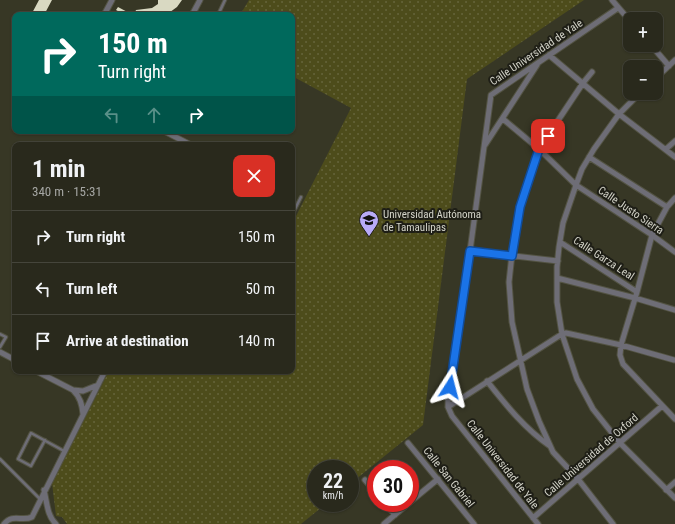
<!DOCTYPE html>
<html lang="en">
<head>
<meta charset="utf-8">
<style>
  :root { --surface:#29291c; --page:#353529; --text:#f1f3f6; --muted:#a5a6a3; --line:#45453b }
  body { margin:0; font-family:"Roboto Condensed",sans-serif; background:var(--page); color:var(--text); height:100vh; display:flex; flex-direction:column; font-size:15px; white-space:nowrap }
  * { box-sizing:border-box; margin:0 }
  p { font-size:13px; color:var(--muted) }
  .icon { flex:none; width:22px; height:22px; fill:none; stroke:currentColor; stroke-width:2; stroke-linecap:round; stroke-linejoin:round }
  .map { position:relative; flex:1; overflow:hidden }
  .details { position:absolute; left:12px; top:142px; width:283px; height:232px; display:flex; flex-direction:column; background:var(--surface); border-radius:8px; box-shadow:0 1px 3px #0004,0 0 0 1px var(--line) }
  .details>* { flex:none }
  .guide { position:absolute; left:12px; top:12px; width:283px; height:122px; border-radius:8px; box-shadow:0 1px 3px #0004,0 0 0 1px var(--line); background:#00695c; color:#fff; overflow:hidden }
  .controls { position:absolute; left:623px; top:12px; display:grid; gap:8px }
  .controls a { display:grid; place-items:center; width:40px; height:40px; border-radius:8px; background:var(--surface); box-shadow:0 1px 3px #0004,0 0 0 1px var(--line); font-size:20px }
  .speed { position:absolute; left:307px; top:460px; display:flex; gap:8px; font-size:20px; font-weight:700; text-align:center }
  .speed>* { display:grid; place-content:center; width:52px; height:52px; border-radius:50%; background:var(--surface); box-shadow:0 1px 3px #0004,0 0 0 1px var(--line); line-height:1 }
  .speed small { font-size:10px; font-weight:400 }
  .speed .limit { border:6px solid #d22; background:#fff; color:#111 }
  .pin { position:absolute; display:grid; place-items:center; width:34px; height:34px; color:#fff; margin:-17px; border-radius:8px; box-shadow:0 2px 6px #0006 }
  .me { position:absolute; width:44px; margin:-22px; rotate:9deg; stroke-linejoin:round; filter:drop-shadow(0 0 3px #0008) }
  .turn { display:flex; align-items:center; gap:14px; height:84px; padding:0 20px; font-size:18px }
  .turn .icon { width:52px; height:52px; stroke-width:2.5 }
  .turn b { display:block; font-size:28px; line-height:34px }
  .lanes { display:flex; align-items:center; height:38px; padding:0 20px; background:#0003; justify-content:center; gap:20px; direction:ltr }
  .lanes .off { opacity:.35 }
  .round { display:grid; place-items:center; flex:none; width:42px; height:42px; border-radius:8px; background:var(--page) }
  .overview { display:flex; align-items:center; justify-content:space-between; height:68px; padding:0 20px }
  h1 { font-size:24px; font-weight:700; line-height:30px }
  ul { padding:0; list-style:none }
  li { display:flex; align-items:center; gap:12px; height:52px; padding:0 20px; border-top:1px solid var(--line) }
  li div { flex:1 }
  li b { display:block; font-size:15px }
  li em { font-style:normal }
  .map>svg:first-child { display:block }
  .park { fill:url(#park-dots) }
  .building { fill:#d9d9c2 }
  .lines { fill:none; stroke-linecap:round; stroke-linejoin:round }
  .service-casing { stroke:#535343; stroke-width:4.5 }
  .minor-casing { stroke:#535343; stroke-width:7 }
  .service { stroke:#6e6d76; stroke-width:2.5 }
  .minor { stroke:#6e6d76; stroke-width:5 }
  .route-casing { stroke:#114b97; stroke-width:10 }
  .route { stroke:#1a73e8; stroke-width:7 }
  .labels { text-anchor:middle; stroke-width:4; stroke-linejoin:round; paint-order:stroke }
  .street-label { font-size:11px; fill:#d4d4c9; stroke:#1e1e16 }
  .poi-label { font-size:11px; fill:#d4d4c9; stroke:#1e1e16; text-anchor:start }
</style>
</head>
<body>
<div class="map">
<svg width="675" height="524" viewBox="0 0 675 524">
  <defs>
    <pattern id="park-dots" width="8" height="8" patternUnits="userSpaceOnUse"><rect width="8" height="8" fill="#4d4c1b"/><path d="M2 2h.1M6 6h.1" fill="none" stroke="#66653b" stroke-width="1.8" stroke-linecap="round"/></pattern>
  </defs>
  <rect width="100%" height="100%" fill="#373725"/>
  <path class="park" d="M249 0H584L467 79 423 425 350 484V469H316V503H327L301 524H67L62 517 56 516 52 483 109 371H292V224L351 108 292 76V15H240Z"/>
  <path class="building" d="M39 0H52L44 15H31Z
    M158 0H182L177 7 166 15H134L136 10 152 8 158 4Z
    M118 7 133 15H125L116 10Z"/>
  <g class="lines">
    <defs>
      <path id="service" d="M218 15 225 0
        M292 215 301 197
        M0 334 6 337 0 347
        M45 440 31 466 18 459 31 433 64 451
        M0 459 40 499"/>
      <path id="minor" d="M612 0 630 21
        M104 15 112 0
        M192 15 200 0
        M651 45 669 66
        M549 55 619 114 675 157
        M592 72 583 83 539 149 521 207 513 245 509 282 512 322 527 389 539 421 553 452 578 479 613 524
        M656 78 675 60
        M640 93 619 114 594 149 582 169 576 185 563 223 559 247 557 267V302L562 334 577 379 593 409 620 443 675 498
        M503 119 539 149 576 185 652 235 675 252
        M164 131 191 145
        M485 145 537 65
        M666 149 675 141
        M589 157 667 207
        M675 198 667 207 652 235 637 292 621 345 620 355 623 364 675 419
        M560 242 637 292
        M470 251 558 261
        M557 278 635 298 675 310
        M0 352 15 360
        M36 371 73 390 83 391 98 385 105 371
        M487 381C506 405 525 429 550 446
        M73 390C80 397 82 404 83 414
        M448 407 562 334 566 333 621 345 674 360
        M408 443 474 524
        M365 480 376 493
        M44 490C47 502 47 516 56 524
        M666 490 675 482
        M410 502 438 479
        M385 503 395 515
        M533 518 662 406
        M4 524C13 513 22 522 32 517L98 385
        M384 524 409 503
        M538 524 452 416 448 407V400L470 251 491 95 618 8"/>
    </defs>
    <use href="#service" class="service-casing"/>
    <use href="#minor" class="minor-casing"/>
    <use href="#service" class="service"/>
    <use href="#minor" class="minor"/>
  </g>
  <g class="lines">
    <defs>
      <path id="route" d="M450 387 470 251 512 256 520 207 539 149 548 136"/>
    </defs>
    <use href="#route" class="route-casing"/>
    <use href="#route" class="route"/>
  </g>
  <defs>
    <symbol id="university-pin" viewBox="-11 -11 22 30"><path d="M0 17L-7.5 6A9.5 9.5 0 1 1 7.5 6Z" fill="#b8abf7" stroke="#1e1e16"/><path d="M0-5L7-2L0 1L-7-2ZM-4 1L0 2.5L4 1V4Q0 6-4 4Z" fill="#111"/></symbol>
  </defs>
  <g fill-rule="evenodd">
    <use href="#university-pin" x="358" y="209" width="22" height="30"/>
  </g>
  <g class="labels">
    <g class="street-label">
      <text transform="translate(536 52) rotate(-34)" y="4">Calle Universidad de Yale</text>
      <text transform="translate(631 210) rotate(34)" y="4">Calle Justo Sierra</text>
      <text transform="translate(604 258) rotate(33)" y="4">Calle Garza Leal</text>
      <text transform="translate(591 455) rotate(-41)" y="4">Calle Universidad de Oxford</text>
      <text transform="translate(503 464) rotate(52)" y="4">Calle Universidad de Yale</text>
      <text transform="translate(449 477) rotate(51)" y="4">Calle San Gabriel</text>
    </g>
    <g class="poi-label">
      <text x="383" y="218">Universidad Autónoma<tspan x="383" dy="13">de Tamaulipas</tspan></text>
    </g>
  </g>
</svg>
<div class="controls">
<a>+</a>
<a>−</a>
</div>
<div class="speed"><div>22<small>km/h</small></div><div class="limit">30</div></div>
<div class="pin" style="left:548px;top:136px;background:#d93025"><svg class="icon" aria-label="arrive" viewBox="0 0 24 24"><path d="M6 21V4h12l-3 4 3 4H6"/></svg></div>
<svg class="me" style="left:450px;top:387px" viewBox="-20 -20 40 40"><path d="M0-17L14 15 0 8-14 15z" fill="#1a73e8" stroke="#fff" stroke-width="4"/></svg>
<div class="guide">
<div class="turn"><svg class="icon" aria-label="right" viewBox="0 0 24 24"><path d="M7 20v-9h11M14 6l5 5-5 5"/></svg><div><b>150 m</b>Turn right</div></div>
<div class="lanes"><svg class="icon off" aria-label="left" viewBox="0 0 24 24"><path d="M17 20v-9H6M10 6l-5 5 5 5"/></svg><svg class="icon off" aria-label="ahead" viewBox="0 0 24 24"><path d="M12 20V5M6 11l6-6 6 6"/></svg><svg class="icon" aria-label="right" viewBox="0 0 24 24"><path d="M7 20v-9h11M14 6l5 5-5 5"/></svg></div>
</div>
<section class="details">
<div class="overview"><div><h1>1 min</h1><p>340 m · 15:31</p></div><a class="round" style="background:#d93025;color:#fff"><svg class="icon" aria-label="close" viewBox="0 0 24 24"><path d="M6 6l12 12M18 6L6 18"/></svg></a></div>
<ul>
<li><svg class="icon" aria-label="right" viewBox="0 0 24 24"><path d="M7 20v-9h11M14 6l5 5-5 5"/></svg><div><b>Turn right</b></div><em>150 m</em></li>
<li><svg class="icon" aria-label="left" viewBox="0 0 24 24"><path d="M17 20v-9H6M10 6l-5 5 5 5"/></svg><div><b>Turn left</b></div><em>50 m</em></li>
<li><svg class="icon" aria-label="arrive" viewBox="0 0 24 24"><path d="M6 21V4h12l-3 4 3 4H6"/></svg><div><b>Arrive at destination</b></div><em>140 m</em></li>
</ul>
</section>
</div>
</body>
</html>
